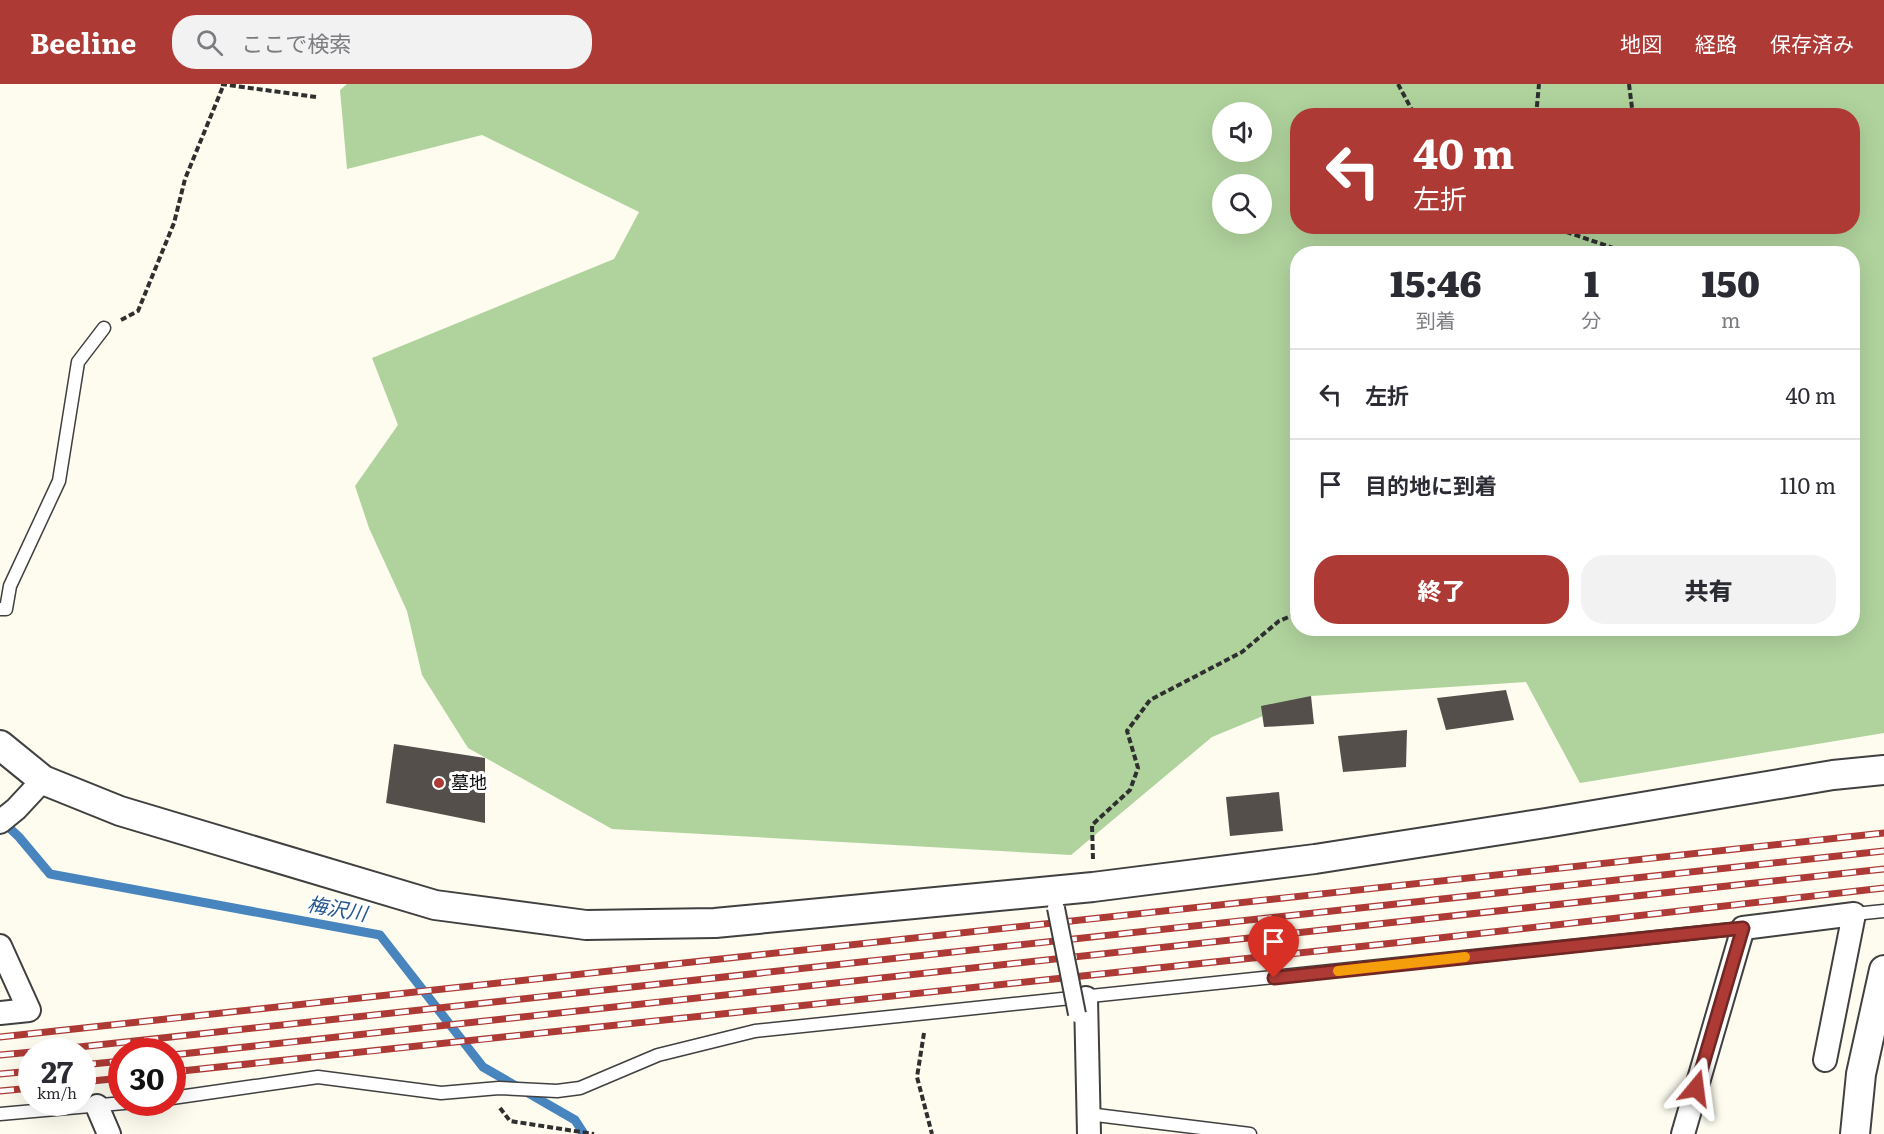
<!DOCTYPE html>
<html lang="ja">
<head>
<meta charset="utf-8">
<style>
  :root { --surface:#fff; --page:#f2f2f3; --text:#2b2b33; --muted:#7c7c81; --line:#e1e1e2; --accent:#ad3a35 }
  body { margin:0; font-family:Literata,"Noto Sans JP",serif; background:var(--page); color:var(--text); height:100vh; display:flex; flex-direction:column; font-size:22px; white-space:nowrap }
  * { box-sizing:border-box; margin:0 }
  p { font-size:20px; color:var(--muted) }
  .icon { flex:none; width:33px; height:33px; fill:none; stroke:currentColor; stroke-width:2; stroke-linecap:round; stroke-linejoin:round }
  .map { position:relative; flex:1; overflow:hidden }
  .panel { position:absolute; left:1290px; top:162px; width:570px; height:390px; display:flex; flex-direction:column; background:var(--surface); border-radius:24px; box-shadow:0 6px 24px #0002 }
  .panel>* { flex:none }
  .banner { position:absolute; left:1290px; top:24px; width:570px; height:126px; border-radius:24px; box-shadow:0 6px 24px #0002; background:#ad3a35; color:#fff; overflow:hidden }
  .fabs { position:absolute; left:1212px; top:18px; display:grid; gap:12px }
  .fabs a { display:grid; place-items:center; width:60px; height:60px; border-radius:50%; background:var(--surface); box-shadow:0 6px 24px #0002; font-size:30px }
  .speed { position:absolute; left:18px; top:954px; display:flex; gap:12px; font-size:30px; font-weight:700; text-align:center }
  .speed>* { display:grid; place-content:center; width:78px; height:78px; border-radius:50%; background:var(--surface); box-shadow:0 6px 24px #0002; line-height:1 }
  .speed small { font-size:15px; font-weight:400 }
  .speed .limit { border:9px solid #d22; background:#fff; color:#111 }
  .pin { position:absolute; display:grid; place-items:center; width:51px; height:51px; color:#fff; margin:-62px -26px; border-radius:50% 50% 50% 0; rotate:-45deg; box-shadow:0 0 6px #0007 }
  .pin .icon { rotate:45deg }
  .me { position:absolute; width:66px; margin:-33px; rotate:16deg; stroke-linejoin:round; filter:drop-shadow(0 0 4px #0008) }
  .turn { display:flex; align-items:center; gap:21px; height:126px; padding:0 24px; font-size:27px }
  .turn .icon { width:78px; height:78px; stroke-width:2.5 }
  .turn b { display:block; font-size:42px; line-height:51px }
  .eta { display:flex; justify-content:space-evenly; align-items:center; height:102px; text-align:center }
  .eta b { font-size:36px; font-weight:800; line-height:42px }
  .primary-button { display:flex; gap:12px; margin-top:auto; padding:12px 24px }
  .primary-button a { flex:1; height:69px; border-radius:24px; background:var(--accent); color:#fff; font-size:24px; font-weight:800; line-height:69px; text-align:center }
  .primary-button a+a { background:var(--page); color:var(--text) }
  ul { padding:0; list-style:none }
  li { display:flex; align-items:center; gap:18px; height:90px; padding:0 24px; border-top:2px solid var(--line) }
  li div { flex:1 }
  li b { display:block; font-size:22px }
  li em { font-style:normal }
  header { display:flex; align-items:center; gap:36px; box-sizing:border-box; height:84px; padding:0 30px; background:var(--accent); color:#fff }
  header strong { font-size:28px }
  nav { display:flex; gap:33px; margin-inline-start:auto; font-size:21px }
  .search { width:420px; height:54px; background:var(--page); display:flex; align-items:center; gap:15px; box-sizing:border-box; padding:0 21px; border-radius:24px; color:var(--muted); font-size:22px }
  .map>svg:first-child { display:block }
  .forest { fill:#b0d39d; fill-rule:evenodd }
  .lines { fill:none; stroke-linecap:round; stroke-linejoin:round }
  .stream { stroke:#4884be; stroke-width:9 }
  .building { fill:#544f4b }
  .service-casing { stroke:#404040; stroke-width:15 }
  .minor-casing { stroke:#404040; stroke-width:26 }
  .tertiary-casing { stroke:#404040; stroke-width:32 }
  .path { stroke:#2f2f2f; stroke-width:4; stroke-dasharray:6 3; stroke-linecap:butt }
  .service { stroke:#fff; stroke-width:12 }
  .minor { stroke:#fff; stroke-width:22 }
  .tertiary { stroke:#fff; stroke-width:28 }
  .rail-casing { stroke:#ad3a35; stroke-width:7 }
  .rail { stroke:#fff; stroke-width:4.5; stroke-dasharray:14; stroke-linecap:butt }
  .pedestrian-bridge-casing { stroke:#404040; stroke-width:20; stroke-linecap:butt }
  .pedestrian-bridge { stroke:#fff; stroke-width:16 }
  .route-casing { stroke:#702622; stroke-width:15 }
  .route { stroke:#ad3a35; stroke-width:10 }
  .slow { stroke:#f59e0b; stroke-width:10 }
  .poi-dot { fill:#ad3a35; stroke:#fff; stroke-width:2 }
  .labels { text-anchor:middle; stroke-width:6; stroke-linejoin:round; paint-order:stroke }
  .poi-label { font-size:18px; fill:#0d0d0d; stroke:#fff; text-anchor:start }
  .water-label { font-size:20px; font-style:italic; fill:#245791; stroke:#fff }
</style>
</head>
<body>
<header>
<strong>Beeline</strong>
<div class="search"><svg class="icon" aria-label="search" viewBox="0 0 24 24"><circle cx="10" cy="10" r="6"/><path d="M15 15l6 6"/></svg>ここで検索</div>
<nav><a>地図</a><a>経路</a><a>保存済み</a></nav>
</header>
<div class="map">
<svg width="1884" height="1050" viewBox="0 0 1884 1050">
  <rect width="100%" height="100%" fill="#fdfcef"/>
  <path class="forest" d="M347 0H1884V649L1580 699 1526 598 1311 612 1212 653 1071 771 612 745 468 664 422 591 407 527 369 444 355 402 398 341 372 274 614 175 639 128 482 51 347 85 340 6ZM1222 28H1262V68H1222ZM1298 32H1852V142H1298ZM1222 100H1262V140H1222ZM1298 170H1852V544H1298Z"/>
  <g class="lines">
    <path class="stream" d="M1 736 19 753 50 790 380 851 483 983 575 1036 584 1050"/>
  </g>
  <path class="building" d="M1506 606 1514 636 1446 646 1437 614Z
    M1311 612 1314 640 1264 643 1261 622Z
    M1407 646 1406 683 1343 688 1338 652Z
    M394 660 485 674V739L386 719Z
    M1279 708 1283 747 1230 752 1226 713Z"/>
  <g class="lines">
    <defs>
      <path id="service" d="M0 525H6L10 502 59 397 78 278 104 244
        M1854 830 1884 827
        M172 1014 318 993 441 1009 499 1004 557 1007 580 1004 658 971 755 947 1743 844
        M0 1030 135 1018
        M1088 1030 1250 1050"/>
      <path id="minor" d="M0 738 16 725 43 696
        M0 862 29 926 0 929
        M1086 914 1089 1050
        M97 1022 109 1050
        M1683 1050 1743 844 1854 830 1825 976"/>
      <path id="tertiary" d="M0 661 43 696 120 727 435 821 586 841 715 839 1093 803 1315 775 1546 739 1833 691 1884 686
        M1855 1050 1861 990 1884 886"/>
    </defs>
    <use href="#service" class="service-casing"/>
    <use href="#minor" class="minor-casing"/>
    <use href="#tertiary" class="tertiary-casing"/>
    <path class="path" d="M221 0 316 13
      M1398 0 1413 28 1420 32
      M1629 0 1633 32
      M1536 32 1539 0
      M1549 142 1631 170
      M121 236 138 227 174 139 185 95 224 0
      M1093 775 1092 741 1130 706 1138 684 1127 647 1150 616 1242 568 1279 537 1298 529
      M924 949 917 993 932 1050
      M500 1024 510 1037 594 1050"/>
    <use href="#service" class="service"/>
    <use href="#minor" class="minor"/>
    <use href="#tertiary" class="tertiary"/>
    <defs>
      <path id="rail" d="M0 953 1884 749
        M33 968 1884 767
        M0 971 32 968
        M172 971 1884 785
        M82 981 122 977
        M172 988 1394 859 1884 804
        M0 990 32 987
        M82 998 122 994
        M0 1007 32 1004"/>
    </defs>
    <use href="#rail" class="rail-casing"/>
    <use href="#rail" class="rail"/>
    <defs>
      <path id="pedestrian-bridge" d="M1056 824 1077 930"/>
    </defs>
    <use href="#pedestrian-bridge" class="pedestrian-bridge-casing"/>
    <use href="#pedestrian-bridge" class="pedestrian-bridge"/>
  </g>
  <g class="lines">
    <defs>
      <path id="route" d="M1274 894 1743 844 1696 1004"/>
    </defs>
    <use href="#route" class="route-casing"/>
    <use href="#route" class="route"/>
    <path class="slow" d="M1338 887 1465 873"/>
  </g>
  <circle class="poi-dot" cx="439" cy="699" r="6"/>
  <g class="labels">
    <g class="poi-label">
      <text x="451" y="705">墓地</text>
    </g>
    <g class="water-label">
      <text transform="translate(337 825) rotate(10)" y="7">梅沢川</text>
    </g>
  </g>
</svg>
<div class="fabs">
<a><svg class="icon" aria-label="sound" viewBox="0 0 24 24"><path d="M4 9h4l5-4v14l-5-4H4zM17 9q2 3 0 6"/></svg></a>
<a><svg class="icon" aria-label="search" viewBox="0 0 24 24"><circle cx="10" cy="10" r="6"/><path d="M15 15l6 6"/></svg></a>
</div>
<div class="speed"><div>27<small>km/h</small></div><div class="limit">30</div></div>
<div class="pin" style="left:1274px;top:894px;background:#d93025"><svg class="icon" aria-label="arrive" viewBox="0 0 24 24"><path d="M6 21V4h12l-3 4 3 4H6"/></svg></div>
<svg class="me" style="left:1696px;top:1004px" viewBox="-20 -20 40 40"><path d="M0-17L14 15 0 8-14 15z" fill="#ad3a35" stroke="#fff" stroke-width="4"/></svg>
<div class="banner">
<div class="turn"><svg class="icon" aria-label="left" viewBox="0 0 24 24"><path d="M17 20v-9H6M10 6l-5 5 5 5"/></svg><div><b>40 m</b>左折</div></div>
</div>
<section class="panel">
<div class="eta">
<div><b>15:46</b><p>到着</p></div>
<div><b>1</b><p>分</p></div>
<div><b>150</b><p>m</p></div>
</div>
<ul>
<li><svg class="icon" aria-label="left" viewBox="0 0 24 24"><path d="M17 20v-9H6M10 6l-5 5 5 5"/></svg><div><b>左折</b></div><em>40 m</em></li>
<li><svg class="icon" aria-label="arrive" viewBox="0 0 24 24"><path d="M6 21V4h12l-3 4 3 4H6"/></svg><div><b>目的地に到着</b></div><em>110 m</em></li>
</ul>
<div class="primary-button"><a>終了</a><a>共有</a></div>
</section>
</div>
</body>
</html>
